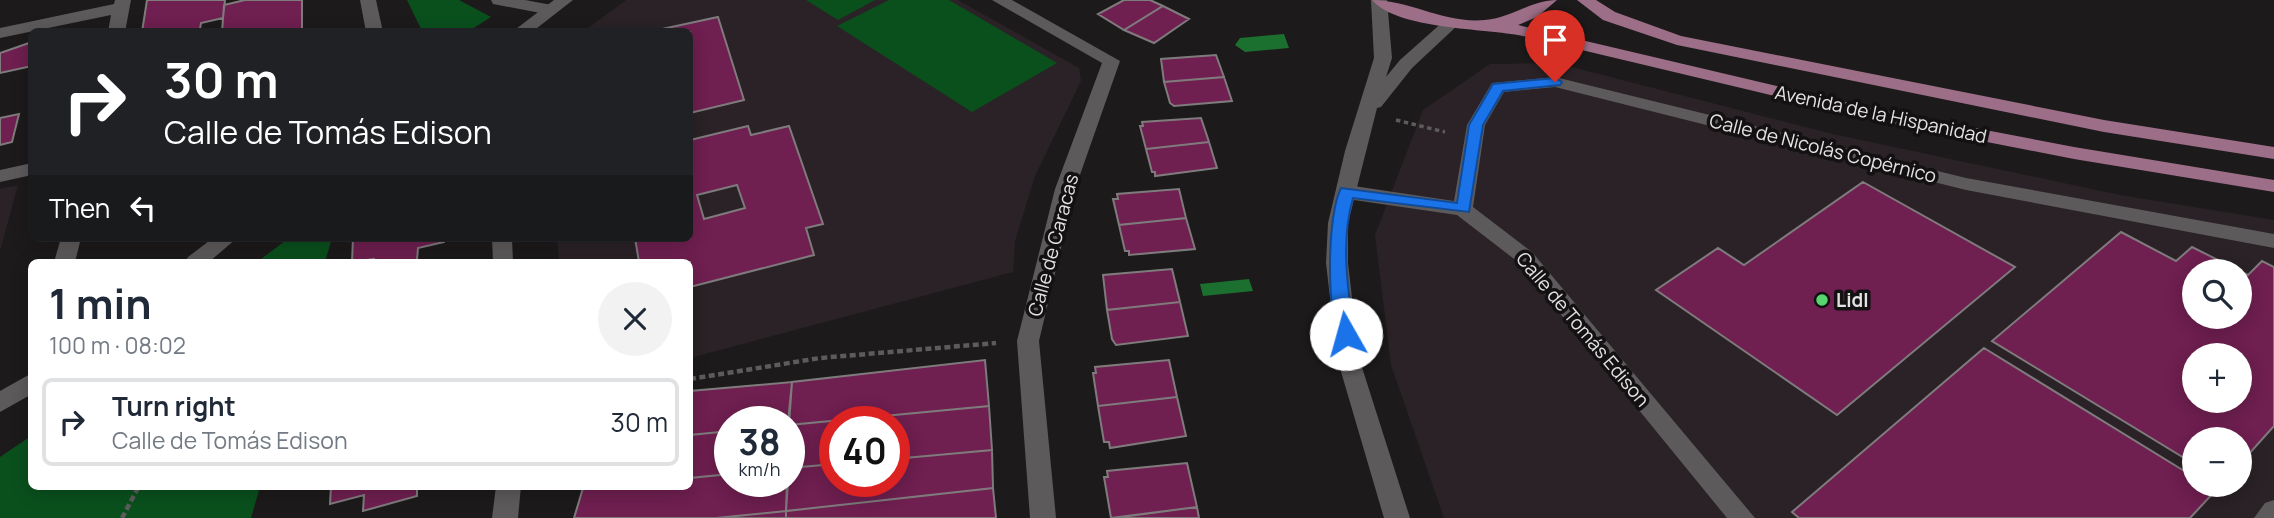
<!DOCTYPE html>
<html lang="en">
<head>
<meta charset="utf-8">
<style>
  :root { --surface:#fff; --page:#f2f2f3; --text:#1f2937; --muted:#747a83; --line:#e0e1e3 }
  body { margin:0; font-family:Manrope,sans-serif; background:var(--page); color:var(--text); height:100vh; display:flex; flex-direction:column; font-size:26px; white-space:nowrap }
  * { box-sizing:border-box; margin:0 }
  p { font-size:23px; color:var(--muted) }
  .icon { flex:none; width:38px; height:38px; fill:none; stroke:currentColor; stroke-width:2; stroke-linecap:round; stroke-linejoin:round }
  .map { position:relative; flex:1; overflow:hidden }
  .sheet { position:absolute; left:28px; top:259px; width:665px; height:231px; display:flex; flex-direction:column; background:var(--surface); border-radius:10px; box-shadow:0 4px 18px #0003 }
  .sheet>* { flex:none }
  .banner { position:absolute; left:28px; top:28px; width:665px; height:214px; border-radius:10px; box-shadow:0 4px 18px #0003; background:#202124; color:#fff; overflow:hidden }
  .tools { position:absolute; left:2182px; top:259px; display:grid; gap:14px }
  .tools a { display:grid; place-items:center; width:70px; height:70px; border-radius:50%; background:var(--surface); box-shadow:0 4px 18px #0003; font-size:35px }
  .speed { position:absolute; left:714px; top:406px; display:flex; gap:14px; font-size:35px; font-weight:700; text-align:center }
  .speed>* { display:grid; place-content:center; width:91px; height:91px; border-radius:50%; background:var(--surface); box-shadow:0 4px 18px #0003; line-height:1 }
  .speed small { font-size:18px; font-weight:400 }
  .speed .limit { border:10px solid #d22; background:#fff; color:#111 }
  .pin { position:absolute; display:grid; place-items:center; width:60px; height:60px; color:#fff; margin:-72px -30px; border-radius:50% 50% 50% 0; rotate:-45deg; box-shadow:0 0 7px #0007 }
  .pin .icon { rotate:45deg }
  .me { position:absolute; width:77px; margin:-38px; rotate:353deg; stroke-linejoin:round; filter:drop-shadow(0 0 5px #0008) }
  .turn { display:flex; align-items:center; gap:24px; height:147px; padding:0 21px; font-size:32px }
  .turn .icon { width:91px; height:91px; stroke-width:2.5 }
  .turn b { display:block; font-size:49px; line-height:60px }
  .then { display:flex; align-items:center; height:66px; padding:0 21px; background:#0003; gap:14px; font-size:26px }
  .round { display:grid; place-items:center; flex:none; width:74px; height:74px; border-radius:37px; background:var(--page) }
  .summary { display:flex; align-items:center; justify-content:space-between; height:119px; padding:0 21px }
  h1 { font-size:42px; font-weight:700; line-height:52px }
  ul { padding:0; list-style:none }
  li { display:flex; align-items:center; gap:21px; height:88px; margin:0 14px 10px; padding:0 7px; border:4px solid var(--line); border-radius:10px }
  li div { flex:1 }
  li b { display:block; font-size:26px }
  li em { font-style:normal }
  .map>svg:first-child { display:block }
  .built { fill:#2a2226; fill-rule:evenodd }
  .green { fill:#0a501d }
  .water { fill:#1b6f2f }
  .building { fill:#6f1f50; stroke:#7f7b7d; stroke-width:2; fill-rule:evenodd }
  .lines { fill:none; stroke-linecap:round; stroke-linejoin:round }
  .path-far1 { stroke:#5d5b5c; stroke-width:3.5; stroke-dasharray:4.5 3.5; stroke-linecap:butt }
  .path { stroke:#5d5b5c; stroke-width:4.5; stroke-dasharray:6 3.5; stroke-linecap:butt }
  .service { fill:#5d5a5b; fill-rule:evenodd }
  .minor { fill:#5d5a5b; fill-rule:evenodd }
  .tertiary { fill:#5d5a5b; fill-rule:evenodd }
  .primary { fill:#9c6e87; fill-rule:evenodd }
  .route { fill:#1a73e8; stroke:#114b97; stroke-width:2 }
  .poi-dot { fill:#58d570; stroke:#131112; stroke-width:2.5 }
  .labels { text-anchor:middle; stroke-width:7; stroke-linejoin:round; paint-order:stroke }
  .street-label { font-size:19px; fill:#e4e2e3; stroke:#131112 }
  .poi-label { font-size:19px; font-weight:bold; fill:#e4e2e3; stroke:#131112; text-anchor:start }
</style>
</head>
<body>
<div class="map">
<svg width="2274" height="518" viewBox="0 0 2274 518">
  <rect width="100%" height="100%" fill="#1d1a1b"/>
  <path class="built" d="M626 0H958L1079 68 1081 81 1035 176 1015 241 1013 272 690 358V262H559L557 238H690V32L584 31Z
    M1556 63 1833 134 2120 195 2274 220V518H1444L1391 365 1375 235 1423 110 1490 64ZM2194 271H2240V317H2194ZM2194 355H2240V401H2194ZM2194 439H2240V485H2194Z
    M18 185 0 251V189Z"/>
  <path class="green" d="M407 0H459L491 17 469 31H422Z
    M806 0H875L838 20Z
    M889 0H949L1057 63 972 112 837 26Z
    M289 238H332L325 262H257Z
    M31 436 32 486 260 487 251 518H0V457Z"/>
  <path class="water" d="M1284 34 1289 48 1245 52 1235 45 1240 38Z
    M1249 279 1253 291 1203 296 1200 284Z"/>
  <path class="building" d="M147 0H225L223 18 201 23 200 29 188 32H142Z
    M302 0V32H222L224 5 245 0Z
    M1124 0H1150L1163 6 1124 30 1098 14Z
    M1163 6 1189 19 1154 43 1124 30Z
    M718 17 744 100 690 113V32L653 31Z
    M32 42V66L0 73V53Z
    M1216 55 1224 77 1164 82 1161 59Z
    M1224 77 1232 101 1174 106 1170 103 1164 82Z
    M19 114 12 142 0 145V118Z
    M1201 118 1209 142 1146 149 1140 126H1143L1142 122Z
    M748 126 751 135 789 126 823 224 806 228 814 255 690 287V262H639L635 238H690V140ZM737 185 745 208 704 219 697 195Z
    M1209 142 1217 168 1155 176V172H1152L1146 149Z
    M1863 182 2015 267 1837 415 1656 290 1718 248 1744 265Z
    M1179 189 1186 218 1119 225 1113 199H1118L1117 194Z
    M1186 218 1195 249 1129 255V251H1125L1119 225Z
    M2121 232 2176 261 2192 247 2248 275 2262 261 2274 267V426L2240 464V439H2194V464L1992 341ZM2194 271H2240V317H2194ZM2194 355H2240V401H2194Z
    M353 238H444V242L418 248 417 260 408 262H374V259L352 262Z
    M1172 269 1180 302 1107 310 1103 275Z
    M1180 302 1188 336 1116 345 1112 339 1107 310Z
    M1984 348 2194 477V485H2207L2216 490 2190 518H1799L1792 512Z
    M985 360 989 406 789 425 792 382Z
    M1169 360 1177 397 1098 406 1093 373H1096L1095 367Z
    M792 382 788 422H730V431L690 435V391Z
    M1177 397 1186 436 1110 448 1109 442H1104L1098 406Z
    M989 406 992 450 894 459V422H835V464L789 468V425Z
    M730 431V474L690 478V435Z
    M992 450 993 488 786 511 789 468 835 464V481H894V459Z
    M1187 463 1197 507 1111 518 1104 477H1108L1107 471Z
    M730 474V481H787L786 511 716 518H574L583 488 690 486V478Z
    M331 486H417V496L363 511 364 495 330 504Z
    M993 488 996 518H786V511Z
    M1197 507 1199 518H1114Z
    M786 511V518H716Z"/>
  <g class="lines">
    <path class="path-far1" d="M1396 120 1445 132"/>
    <path class="path" d="M690 379 820 358 996 343
      M122 518 139 486"/>
    <path class="service" d="M491 0H525L557 6 559 10 551 15 493 4Z"/>
    <path class="minor" d="M115 0H131L125 32H108L111 15 0 38V28L114 4Z
      M360 0H376L383 32H366Z
      M554 0H573L532 32H512Z
      M992 0H1012L1120 61 1075 189 1039 341 1056 518H1030L1017 341 1055 189 1102 63Z
      M1555 77 1966 178 2274 234V248L1966 190 1555 87 1504 92 1485 125 1473 207 1532 252 1755 518H1727L1518 262 1457 215 1347 199 1337 192 1347 185 1454 201 1467 125 1492 83Z
      M32 163V175L0 182V170Z
      M61 238H81L75 262H54Z
      M213 238H237L209 262H185L188 257Z
      M492 238H512L513 262H493Z
      M32 373V394L0 412V391Z
      M496 486H521L518 518H492Z
      M2274 500V518H2254L2265 503Z"/>
    <path class="tertiary" d="M1371 0H1387L1392 58 1386 77 1400 60 1445 20 1451 19 1459 24 1412 68 1381 107 1377 108 1348 223V263L1359 358 1410 518H1384L1337 358 1326 263 1328 223 1345 151 1374 58Z"/>
    <path class="primary" d="M1372 0C1410 0 1445 24 1485 20 1512 18 1531 0 1557 0L1537 17 1518 25 1875 109 2074 147 2274 180V192L2074 159 1875 120 1523 36C1485 28 1398 30 1372 0Z
      M1577 0H1596L1615 12 1681 36 2104 120 2274 147V159L2104 132 1677 45 1603 20Z"/>
  </g>
  <path class="route" d="M1555 78 1562 82 1560 85 1503 91 1483 125 1469 212 1353 198C1340 243 1348 288 1354 334L1352 339H1340C1326 312 1327 215 1341 188L1457 203 1469 125 1493 84Z"/>
  <circle class="poi-dot" cx="1822" cy="300" r="7"/>
  <g class="labels">
    <g class="street-label">
      <text transform="translate(1881 114) rotate(12)" y="7">Avenida de la Hispanidad</text>
      <text transform="translate(1823 148) rotate(14)" y="7">Calle de Nicolás Copérnico</text>
      <text transform="translate(1053 245) rotate(-75)" y="7">Calle de Caracas</text>
      <text transform="translate(1583 329) rotate(50)" y="7">Calle de Tomás Edison</text>
    </g>
    <g class="poi-label">
      <text x="1836" y="307">Lidl</text>
    </g>
  </g>
</svg>
<div class="tools">
<a><svg class="icon" aria-label="search" viewBox="0 0 24 24"><circle cx="10" cy="10" r="6"/><path d="M15 15l6 6"/></svg></a>
<a>+</a>
<a>−</a>
</div>
<div class="speed"><div>38<small>km/h</small></div><div class="limit">40</div></div>
<div class="pin" style="left:1555px;top:82px;background:#d93025"><svg class="icon" aria-label="arrive" viewBox="0 0 24 24"><path d="M6 21V4h12l-3 4 3 4H6"/></svg></div>
<svg class="me" style="left:1346px;top:334px" viewBox="-20 -20 40 40"><circle r="19" fill="#fff"/><path d="M0-13L10 11 0 6-10 11z" fill="#1a73e8"/></svg>
<div class="banner">
<div class="turn"><svg class="icon" aria-label="right" viewBox="0 0 24 24"><path d="M7 20v-9h11M14 6l5 5-5 5"/></svg><div><b>30 m</b>Calle de Tomás Edison</div></div>
<div class="then">Then<svg class="icon" aria-label="left" viewBox="0 0 24 24"><path d="M17 20v-9H6M10 6l-5 5 5 5"/></svg></div>
</div>
<section class="sheet">
<div class="summary"><div><h1>1 min</h1><p>100 m · 08:02</p></div><a class="round"><svg class="icon" aria-label="close" viewBox="0 0 24 24"><path d="M6 6l12 12M18 6L6 18"/></svg></a></div>
<ul>
<li><svg class="icon" aria-label="right" viewBox="0 0 24 24"><path d="M7 20v-9h11M14 6l5 5-5 5"/></svg><div><b>Turn right</b><p>Calle de Tomás Edison</p></div><em>30 m</em></li>
</ul>
</section>
</div>
</body>
</html>
